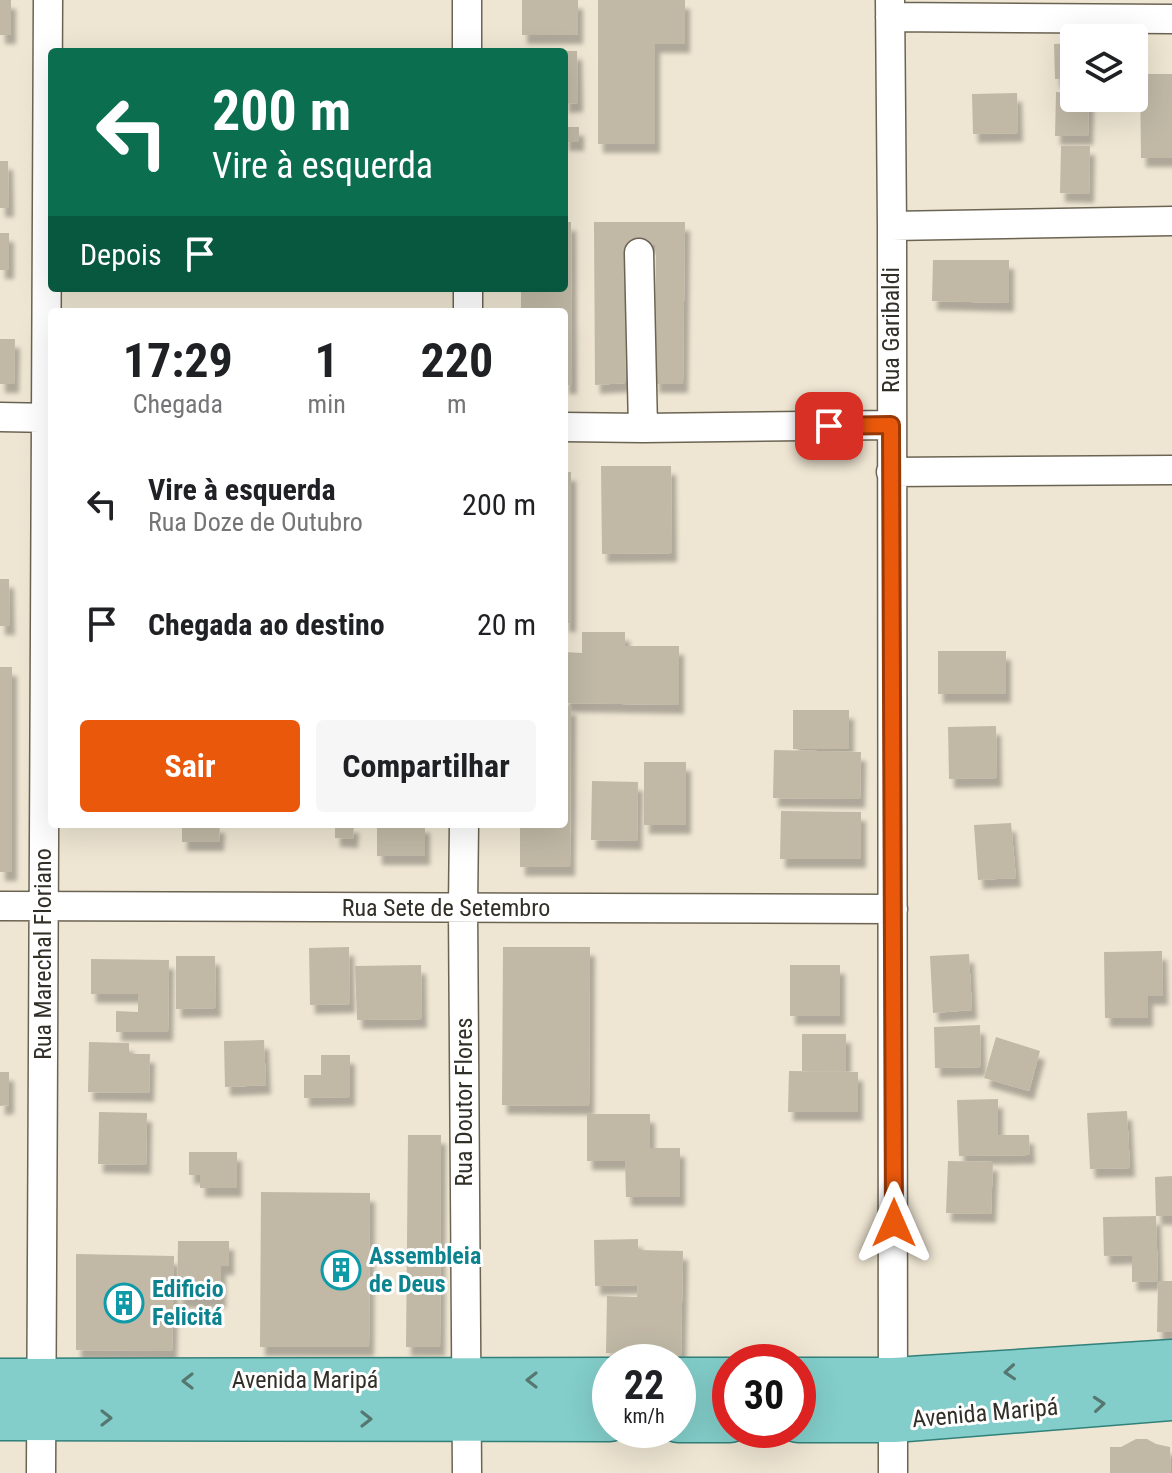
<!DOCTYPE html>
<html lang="pt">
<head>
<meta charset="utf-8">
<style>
  :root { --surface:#fff; --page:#f6f6f6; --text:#202124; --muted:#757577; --accent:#ea580c }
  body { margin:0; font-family:"Roboto Condensed",sans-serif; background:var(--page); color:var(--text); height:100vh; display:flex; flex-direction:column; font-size:30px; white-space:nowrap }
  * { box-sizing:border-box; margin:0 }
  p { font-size:26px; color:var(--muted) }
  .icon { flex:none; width:44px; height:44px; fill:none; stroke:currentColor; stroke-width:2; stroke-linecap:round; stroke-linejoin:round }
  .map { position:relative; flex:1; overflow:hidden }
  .details { position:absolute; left:48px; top:308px; width:520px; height:520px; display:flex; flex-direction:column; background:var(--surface); border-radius:8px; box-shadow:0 8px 32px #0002 }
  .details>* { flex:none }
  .top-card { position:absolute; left:48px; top:48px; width:520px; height:244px; border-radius:8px; box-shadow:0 8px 32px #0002; background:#0b6e4f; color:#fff; overflow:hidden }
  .buttons { position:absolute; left:1060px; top:24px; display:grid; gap:16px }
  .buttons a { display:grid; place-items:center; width:88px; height:88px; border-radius:8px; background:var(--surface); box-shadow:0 8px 32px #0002; font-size:40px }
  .speed { position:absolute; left:592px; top:1344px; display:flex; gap:16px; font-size:40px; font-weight:700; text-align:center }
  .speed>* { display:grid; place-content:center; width:104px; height:104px; border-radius:50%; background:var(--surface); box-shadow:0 8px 32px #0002; line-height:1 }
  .speed small { font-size:20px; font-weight:400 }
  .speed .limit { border:12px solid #d22; background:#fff; color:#111 }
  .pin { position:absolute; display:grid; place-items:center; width:68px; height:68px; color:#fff; margin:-34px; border-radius:16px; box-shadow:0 4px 12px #0006 }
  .me { position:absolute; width:88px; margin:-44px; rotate:0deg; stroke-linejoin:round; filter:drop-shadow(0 0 6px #0008) }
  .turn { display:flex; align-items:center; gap:28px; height:168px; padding:0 32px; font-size:36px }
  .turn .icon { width:104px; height:104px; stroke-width:2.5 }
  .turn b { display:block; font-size:56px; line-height:68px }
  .then { display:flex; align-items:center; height:76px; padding:0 32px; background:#0003; gap:16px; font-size:30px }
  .eta { display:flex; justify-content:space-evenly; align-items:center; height:136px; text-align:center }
  .eta b { font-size:48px; font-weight:700; line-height:56px }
  .cta { display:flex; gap:16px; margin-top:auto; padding:16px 32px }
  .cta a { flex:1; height:92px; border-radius:8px; background:var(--accent); color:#fff; font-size:32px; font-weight:700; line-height:92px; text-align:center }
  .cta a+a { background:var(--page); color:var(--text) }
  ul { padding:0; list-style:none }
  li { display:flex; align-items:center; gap:24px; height:120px; padding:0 32px }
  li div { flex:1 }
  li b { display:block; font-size:30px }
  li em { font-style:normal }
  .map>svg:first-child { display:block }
  .building { fill:#c1b9a6; filter:url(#shadow) }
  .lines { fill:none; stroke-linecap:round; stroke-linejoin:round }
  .minor-casing { stroke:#6c6453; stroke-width:31 }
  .primary-casing { stroke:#31817a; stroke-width:47 }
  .minor { stroke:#fff; stroke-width:28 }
  .primary { stroke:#83ceca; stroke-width:44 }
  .oneway { stroke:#567770 }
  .route-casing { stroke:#983908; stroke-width:20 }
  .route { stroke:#ea580c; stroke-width:14 }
  .labels { text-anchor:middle; stroke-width:6; stroke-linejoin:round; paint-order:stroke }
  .street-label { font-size:24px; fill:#322f27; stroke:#fff }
  .culture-label { font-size:24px; font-weight:bold; fill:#0d838f; stroke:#fff; text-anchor:start }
</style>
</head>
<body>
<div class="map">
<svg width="1172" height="1473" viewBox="0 0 1172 1473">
  <defs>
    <filter id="shadow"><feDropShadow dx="5" dy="9" stdDeviation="2" flood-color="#0004"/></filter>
  </defs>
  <rect width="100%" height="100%" fill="#eee5d2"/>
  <path class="building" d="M0 0H11V35H0Z
    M522 0H578V35H522Z
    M598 0H685V44H655V144H598Z
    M1074 43V79H1055L1054 44Z
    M564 51H577L578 103 564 104Z
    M1140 74H1172V158H1141Z
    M1056 92 1074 93V98H1089L1088 136H1055Z
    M1017 93 1018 133 973 134 972 94Z
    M564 127H579V142H564Z
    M1061 146H1090L1089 194 1060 193Z
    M0 161H8L9 208H0Z
    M564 222H571L572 385H564V312H521V288H564Z
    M594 222H685L683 384H654L656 245H627L625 383 595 385Z
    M0 233H9V270H0Z
    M933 260H1009V303L932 301Z
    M0 339H15L14 384H0Z
    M601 466H671L672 553 602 554Z
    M564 472H571V623H564Z
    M0 579H9L10 626H0Z
    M582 632H625V646H679V705L564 703V652L582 653Z
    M938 651H1006V694H938Z
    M0 667H12V872H0Z
    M564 706H571L570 867H520V824H564Z
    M793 710H849V749H793Z
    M996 726 997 778 949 779 948 727Z
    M774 750 861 752 860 799 773 798Z
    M644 762H686V825H644Z
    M592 781 638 782 637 841 591 840Z
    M781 811 861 812V859H780Z
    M1011 823 1016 878 978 880 974 825Z
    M182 824H220L219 842H182Z
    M335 824H354L353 839 335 838Z
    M377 824H425V856H377Z
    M349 947 350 1004 310 1005 309 948Z
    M503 947H590L589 1106 502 1105Z
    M1162 951 1163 996H1148V1018H1105L1104 952Z
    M969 954 972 1010 933 1013 930 956Z
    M176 956H215L216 1008 176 1009Z
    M91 959 169 960 168 1032H116V1011L138 1012V994H91Z
    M421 965 422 1019 357 1020 355 966Z
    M790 965H840V1016H790Z
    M980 1025 981 1067 935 1068 934 1027Z
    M802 1034H846V1071H802Z
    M996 1037 1040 1051 1029 1091 984 1078Z
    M264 1040 266 1085 225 1087 224 1041Z
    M89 1042 129 1043V1054H150L149 1093 88 1092Z
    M321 1055H350V1097L304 1098V1075H321Z
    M789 1071 858 1072V1112H788Z
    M0 1072H9V1105L0 1106Z
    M998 1099V1135H1029L1030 1155 959 1156 957 1100Z
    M1127 1111 1130 1168 1090 1169 1087 1113Z
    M99 1112 147 1113 146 1165 98 1164Z
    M587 1114H650V1148H680V1197H626L625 1161H587Z
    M408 1135H441L440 1347H406Z
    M189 1152H237V1188H200V1175H189Z
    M948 1161 993 1162 991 1214 946 1213Z
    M1172 1176V1216H1156L1155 1177Z
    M261 1192 370 1193 369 1347H260Z
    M1156 1216 1158 1281H1172V1332H1157L1158 1281 1132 1282V1255L1104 1256 1103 1217Z
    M638 1239V1250L683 1251 681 1356 606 1353 607 1296 637 1297 638 1285 595 1286 594 1240Z
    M178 1241H229V1266H221V1299H177Z
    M76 1254 174 1256 172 1351 76 1350Z
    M1136 1439H1147L1156 1444 1170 1447 1171 1473H1110V1447H1121Z"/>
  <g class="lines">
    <defs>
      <path id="minor" d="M467 0V52
        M890 0 892 226 893 1473
        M890 17 1172 19
        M892 226 1172 221
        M639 253 643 428
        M468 288V312
        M0 417 52 418
        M564 427 643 428 891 425
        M891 472 1172 470
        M464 824 463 908 467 1473
        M0 906 893 909
        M41 1473 48 0"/>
      <path id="primary" d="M678 1380H730
        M798 1380H894L1172 1362
        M0 1381 610 1380
        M0 1418 610 1419
        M678 1420H730
        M798 1420H894L1172 1398"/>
    </defs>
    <use href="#minor" class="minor-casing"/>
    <use href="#primary" class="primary-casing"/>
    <use href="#minor" class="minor"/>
    <use href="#primary" class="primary"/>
  </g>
  <defs><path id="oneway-chevron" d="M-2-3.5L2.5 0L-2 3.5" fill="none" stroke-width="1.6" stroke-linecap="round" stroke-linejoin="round" transform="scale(2)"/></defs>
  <g class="oneway">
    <use href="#oneway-chevron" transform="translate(1010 1372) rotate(176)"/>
    <use href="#oneway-chevron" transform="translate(532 1380) rotate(180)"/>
    <use href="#oneway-chevron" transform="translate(188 1381) rotate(180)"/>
    <use href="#oneway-chevron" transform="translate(1099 1404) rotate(-5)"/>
    <use href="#oneway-chevron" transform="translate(106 1418)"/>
    <use href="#oneway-chevron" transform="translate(366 1419)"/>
  </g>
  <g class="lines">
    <defs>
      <path id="route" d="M829 426 891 425 894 1223"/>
    </defs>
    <use href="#route" class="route-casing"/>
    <use href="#route" class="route"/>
  </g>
  <defs>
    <symbol id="building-ring" viewBox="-11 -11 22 22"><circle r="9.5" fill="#fff" stroke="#0f9aa8" stroke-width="1.5"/><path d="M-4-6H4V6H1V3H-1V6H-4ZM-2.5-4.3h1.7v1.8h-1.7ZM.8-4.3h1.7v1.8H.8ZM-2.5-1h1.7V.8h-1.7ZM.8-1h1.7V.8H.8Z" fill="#0f9aa8"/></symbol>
  </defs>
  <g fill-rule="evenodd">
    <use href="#building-ring" x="319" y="1248" width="44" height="44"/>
    <use href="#building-ring" x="102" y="1281" width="44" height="44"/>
  </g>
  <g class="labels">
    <g class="street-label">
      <text transform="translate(891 330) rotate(-90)" y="8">Rua Garibaldi</text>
      <text x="446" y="916">Rua Sete de Setembro</text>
      <text transform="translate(43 954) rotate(-90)" y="8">Rua Marechal Floriano</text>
      <text transform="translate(464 1102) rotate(-90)" y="8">Rua Doutor Flores</text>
      <text x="305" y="1388">Avenida Maripá</text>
      <text transform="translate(985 1413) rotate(-5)" y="8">Avenida Maripá</text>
    </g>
    <g class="culture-label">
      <text x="369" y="1264">Assembleia<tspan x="369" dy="28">de Deus</tspan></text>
      <text x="152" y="1297">Edificio<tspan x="152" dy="28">Felicitá</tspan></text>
    </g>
  </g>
</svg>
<div class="buttons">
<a><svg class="icon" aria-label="layers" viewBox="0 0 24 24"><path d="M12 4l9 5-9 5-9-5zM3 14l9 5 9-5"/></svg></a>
</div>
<div class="speed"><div>22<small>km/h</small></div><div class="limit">30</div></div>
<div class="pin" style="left:829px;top:426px;background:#d93025"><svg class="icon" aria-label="arrive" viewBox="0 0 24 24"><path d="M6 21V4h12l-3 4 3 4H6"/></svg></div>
<svg class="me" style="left:894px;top:1223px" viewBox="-20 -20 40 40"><path d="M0-17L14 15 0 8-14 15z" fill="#ea580c" stroke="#fff" stroke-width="4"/></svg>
<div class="top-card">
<div class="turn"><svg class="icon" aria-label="left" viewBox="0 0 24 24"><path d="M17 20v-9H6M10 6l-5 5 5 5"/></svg><div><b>200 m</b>Vire à esquerda</div></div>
<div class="then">Depois<svg class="icon" aria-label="arrive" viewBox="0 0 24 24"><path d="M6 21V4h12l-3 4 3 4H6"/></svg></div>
</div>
<section class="details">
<div class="eta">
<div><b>17:29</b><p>Chegada</p></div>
<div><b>1</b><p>min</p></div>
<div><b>220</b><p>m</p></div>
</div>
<ul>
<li><svg class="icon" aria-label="left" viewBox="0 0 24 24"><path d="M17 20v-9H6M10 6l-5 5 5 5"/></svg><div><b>Vire à esquerda</b><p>Rua Doze de Outubro</p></div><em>200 m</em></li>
<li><svg class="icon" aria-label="arrive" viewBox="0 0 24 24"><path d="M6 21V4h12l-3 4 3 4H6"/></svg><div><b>Chegada ao destino</b></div><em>20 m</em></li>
</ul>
<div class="cta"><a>Sair</a><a>Compartilhar</a></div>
</section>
</div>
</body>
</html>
